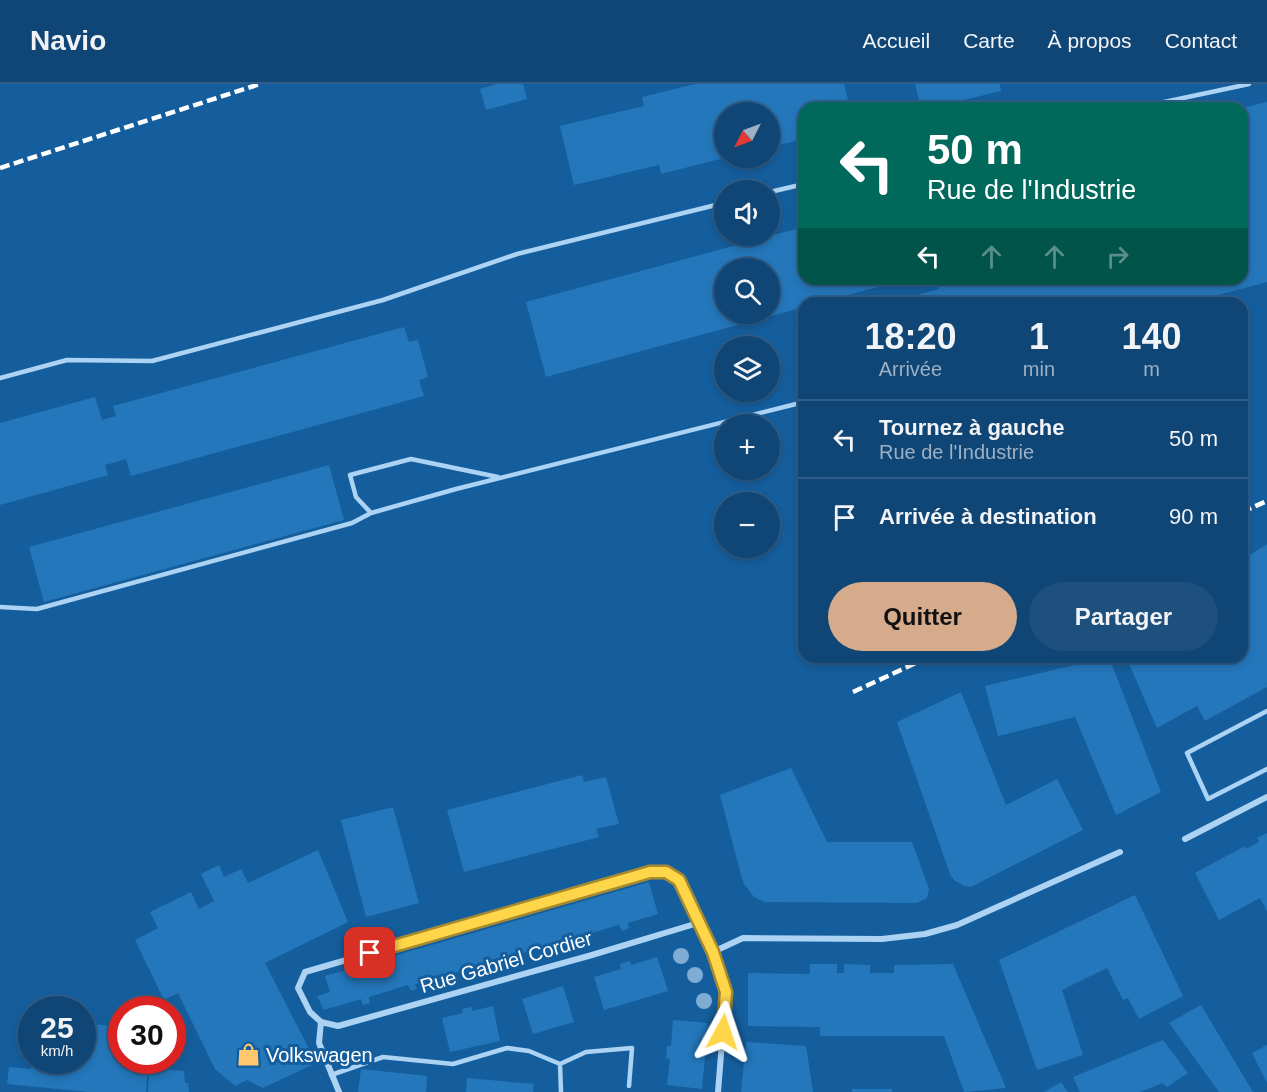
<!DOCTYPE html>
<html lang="fr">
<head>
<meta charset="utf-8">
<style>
  :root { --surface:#104676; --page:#1e507e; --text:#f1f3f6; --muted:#9cb1c5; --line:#305e88; --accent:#d6ab8b }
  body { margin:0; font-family:Arial,sans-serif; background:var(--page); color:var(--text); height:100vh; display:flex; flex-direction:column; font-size:22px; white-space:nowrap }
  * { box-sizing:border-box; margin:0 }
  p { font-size:20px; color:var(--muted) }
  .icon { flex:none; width:33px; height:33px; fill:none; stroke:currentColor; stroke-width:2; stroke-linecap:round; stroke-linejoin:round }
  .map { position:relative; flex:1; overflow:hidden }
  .sheet { position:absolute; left:798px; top:213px; width:450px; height:366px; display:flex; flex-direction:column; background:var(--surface); border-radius:18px; box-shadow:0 3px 9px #0003,0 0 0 2px var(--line) }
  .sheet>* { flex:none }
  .hud { position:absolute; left:798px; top:18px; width:450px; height:183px; border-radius:18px; box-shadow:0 3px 9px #0003,0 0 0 2px var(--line); background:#00695c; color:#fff; overflow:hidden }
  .needle { width:39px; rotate:228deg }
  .buttons { position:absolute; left:714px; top:18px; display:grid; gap:12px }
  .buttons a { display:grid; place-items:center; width:66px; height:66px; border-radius:50%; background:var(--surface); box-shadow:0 3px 9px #0003,0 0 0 2px var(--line); font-size:30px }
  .speed { position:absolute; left:18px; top:912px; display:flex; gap:12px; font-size:30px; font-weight:700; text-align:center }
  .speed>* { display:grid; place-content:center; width:78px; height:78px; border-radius:50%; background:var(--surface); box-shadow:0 3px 9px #0003,0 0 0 2px var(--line); line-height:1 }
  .speed small { font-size:15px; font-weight:400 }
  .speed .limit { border:9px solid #d22; background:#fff; color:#111 }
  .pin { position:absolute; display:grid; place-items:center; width:51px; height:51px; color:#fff; margin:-26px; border-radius:12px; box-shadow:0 3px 9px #0006 }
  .me { position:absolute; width:66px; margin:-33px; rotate:5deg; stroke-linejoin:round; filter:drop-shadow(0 0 4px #0008) }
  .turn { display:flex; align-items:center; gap:21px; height:126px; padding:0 30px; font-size:27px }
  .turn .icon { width:78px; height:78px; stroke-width:2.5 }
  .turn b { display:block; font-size:42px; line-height:51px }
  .lanes { display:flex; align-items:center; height:57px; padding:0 30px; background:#0003; justify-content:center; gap:30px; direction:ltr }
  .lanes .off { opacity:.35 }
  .eta { display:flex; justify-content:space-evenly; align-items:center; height:102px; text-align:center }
  .eta b { font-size:36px; font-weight:700; line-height:42px }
  .action { display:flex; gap:12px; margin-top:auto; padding:12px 30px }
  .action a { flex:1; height:69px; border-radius:36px; background:var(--accent); color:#111; font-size:24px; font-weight:700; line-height:69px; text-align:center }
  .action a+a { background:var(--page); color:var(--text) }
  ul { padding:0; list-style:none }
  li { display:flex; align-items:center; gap:18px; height:78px; padding:0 30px; border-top:2px solid var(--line) }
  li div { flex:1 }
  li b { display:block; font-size:22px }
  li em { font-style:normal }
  header { display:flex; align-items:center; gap:36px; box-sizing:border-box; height:84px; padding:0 30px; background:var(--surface); border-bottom:2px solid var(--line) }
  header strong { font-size:28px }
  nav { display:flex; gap:33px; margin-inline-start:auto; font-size:21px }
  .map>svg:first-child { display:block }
  .building { fill:#2477bb; fill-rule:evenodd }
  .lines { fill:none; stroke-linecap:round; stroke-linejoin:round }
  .service { stroke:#acd3f3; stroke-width:4.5 }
  .minor { stroke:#acd3f3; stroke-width:6 }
  .rail { stroke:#fff; stroke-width:4.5; stroke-dasharray:10 4.5; stroke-linecap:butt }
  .tree { fill:#7eacd2 }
  .route-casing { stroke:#a68a30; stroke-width:15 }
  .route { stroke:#ffd54a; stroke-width:10 }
  .labels { text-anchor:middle; stroke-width:6; stroke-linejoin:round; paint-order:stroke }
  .street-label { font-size:20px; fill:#fff; stroke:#155e9d }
  .poi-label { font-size:20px; fill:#fff; stroke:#155e9d; text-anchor:start }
</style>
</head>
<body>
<header>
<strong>Navio</strong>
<nav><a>Accueil</a><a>Carte</a><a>À propos</a><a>Contact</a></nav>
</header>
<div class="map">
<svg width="1267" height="1008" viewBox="0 0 1267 1008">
  <rect width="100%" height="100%" fill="#155e9d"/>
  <path class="building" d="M496 0H523L527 15 486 26 480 5Z
    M695 0H844L850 24H804V55L770 63V28H724V74L661 90 659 81 574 101 560 42 644 22 642 13Z
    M915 0H1000L1001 7 930 24H921Z
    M1267 18V198L1189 219H888L939 205 936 195H1242V24Z
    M804 143V195L904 196 818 219H804V223L546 293 526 218ZM724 184H770V230H724Z
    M404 243 409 258 418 256 428 293 419 296 424 312 131 392 126 375 105 381 108 391 0 421V339L95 313 102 336 116 332 113 322Z
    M329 381 344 436 44 518 29 463Z
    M1267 460V603L1205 637 1197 622 1157 644 1126 573H1242V476Z
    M1109 573 1161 708 1116 731 1075 633 998 652 985 602Z
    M961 608 1006 721 1057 695 1083 746 971 803 964 802 954 796 950 790 897 638Z
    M791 684 827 758H912L929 805 927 814 917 819 765 818 754 813 744 800 741 791 720 711Z
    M582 691 584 698 606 693 619 740 596 745 599 753 464 788 447 726Z
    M393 723 419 819 366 833 341 736Z
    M1267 749V827L1260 814 1219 836 1195 789 1245 762 1246 765 1259 758 1257 754Z
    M318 766 348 838 265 879 307 961 314 980 263 1004 247 996 235 1002 215 985 178 909 164 916 135 856 158 844 150 828 191 808 199 825 214 817 201 790 219 781 224 793 241 785 248 799Z
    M649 798 658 830 628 839 629 844 622 847 619 841 578 853 580 858 573 860 571 855 522 869 524 875 516 877 514 872 473 883 474 889 466 891 464 886 415 900 417 905 411 907 408 901 369 913 370 919 363 921 361 915 324 926 317 912 330 908 325 892Z
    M1135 811 1183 912 1139 935 1128 914 1123 916 1107 884 1062 906 1083 971 1037 986 999 876Z
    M657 873 668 907 604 926 594 893 621 885 620 880 630 877 631 881Z
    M810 880H837V889H844V880L870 881V889H894V881L953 880 1006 1004 964 1008 944 952H820V943L748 942V889L810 890Z
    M563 902 574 938 533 950 522 915Z
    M1201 921 1253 1008H1219L1169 939Z
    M493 922 500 957 450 968 442 934 463 929 462 925 472 923V927Z
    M673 936 708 939 702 1005 667 1001 670 975 666 974 667 962H671Z
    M82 939 122 943V976H148L146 1008H88L7 1000 9 983 31 985 32 976H82Z
    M1163 956 1188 989 1167 1003 1163 999 1140 1008H1080L1073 993Z
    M746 958 806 962 813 1008H741Z
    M1267 961V999L1252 969Z
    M149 984 184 987 185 999H188L189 1008H148Z
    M361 985 427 992 426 1008H358Z
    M467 994 534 1000 533 1008H466Z
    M1061 998 1068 1008H1044Z
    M852 1005H892V1008H852Z"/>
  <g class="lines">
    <path class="service" d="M1136 24 1249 0
      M770 108 804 100
      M0 294 67 276 152 277 383 216 517 170 724 119
      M371 429 356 413 350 391 411 375 498 393
      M0 523 37 525 352 439 371 429 456 405 804 318
      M1267 627 1187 669 1208 715 1267 685
      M560 980 561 1008
      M331 991 383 973 453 980 507 964 529 967 560 980 586 968 632 964 629 1002"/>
    <path class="minor" d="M1185 755 1267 713
      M713 868 743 854 882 855 925 850 957 841 1120 768
      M321 938 338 942 592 871 698 839
      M339 1008 319 959 321 938 310 928 298 904 305 888 650 788H666L679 796 713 868 726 908 718 1008"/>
    <path class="rail" d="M0 84 260 0
      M1242 428 1267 417
      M853 608 929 573"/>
  </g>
  <g class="tree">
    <circle cx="681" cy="872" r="8"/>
    <circle cx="695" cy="891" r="8"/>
    <circle cx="704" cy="917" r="8"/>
  </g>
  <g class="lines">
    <defs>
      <path id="route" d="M370 869 650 788H666L679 796 713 868 726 908 723 948"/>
    </defs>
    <use href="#route" class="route-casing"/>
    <use href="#route" class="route"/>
  </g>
  <defs>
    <symbol id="shop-bare" viewBox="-9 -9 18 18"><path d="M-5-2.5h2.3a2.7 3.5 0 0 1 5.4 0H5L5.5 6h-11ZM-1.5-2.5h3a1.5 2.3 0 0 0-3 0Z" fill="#ffc76e" stroke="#155e9d" stroke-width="2.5" paint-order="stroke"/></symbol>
  </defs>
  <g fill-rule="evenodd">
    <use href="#shop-bare" x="232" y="954" width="33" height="33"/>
  </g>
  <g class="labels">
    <g class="street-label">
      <text transform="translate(506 878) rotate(-16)" y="7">Rue Gabriel Cordier</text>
    </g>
    <g class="poi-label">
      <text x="266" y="978">Volkswagen</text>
    </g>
  </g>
</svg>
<div class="buttons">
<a><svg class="needle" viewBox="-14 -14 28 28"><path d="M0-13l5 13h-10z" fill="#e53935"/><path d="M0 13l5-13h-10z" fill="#9cb1c5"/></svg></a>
<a><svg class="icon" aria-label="sound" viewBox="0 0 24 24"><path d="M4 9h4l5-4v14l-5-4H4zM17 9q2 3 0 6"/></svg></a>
<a><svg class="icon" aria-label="search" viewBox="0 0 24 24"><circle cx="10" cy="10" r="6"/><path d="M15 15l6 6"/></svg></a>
<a><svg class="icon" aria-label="layers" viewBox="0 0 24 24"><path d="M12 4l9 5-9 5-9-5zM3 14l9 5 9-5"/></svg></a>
<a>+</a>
<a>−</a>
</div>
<div class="speed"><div>25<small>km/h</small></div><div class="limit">30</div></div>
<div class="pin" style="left:370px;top:869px;background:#d93025"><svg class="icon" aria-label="arrive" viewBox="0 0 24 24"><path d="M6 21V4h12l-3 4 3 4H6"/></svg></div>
<svg class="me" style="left:723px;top:948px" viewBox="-20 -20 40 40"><path d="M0-17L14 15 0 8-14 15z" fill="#ffd54a" stroke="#fff" stroke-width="4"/></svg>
<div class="hud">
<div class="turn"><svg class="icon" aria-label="left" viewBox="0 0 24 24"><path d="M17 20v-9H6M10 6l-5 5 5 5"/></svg><div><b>50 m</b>Rue de l'Industrie</div></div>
<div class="lanes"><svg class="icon" aria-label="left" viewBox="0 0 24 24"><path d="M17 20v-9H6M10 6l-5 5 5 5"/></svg><svg class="icon off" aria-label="ahead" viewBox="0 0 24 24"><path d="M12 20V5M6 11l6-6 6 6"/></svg><svg class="icon off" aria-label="ahead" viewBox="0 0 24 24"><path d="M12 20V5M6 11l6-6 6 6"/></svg><svg class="icon off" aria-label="right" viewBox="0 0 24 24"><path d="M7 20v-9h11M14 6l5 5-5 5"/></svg></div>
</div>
<section class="sheet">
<div class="eta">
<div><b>18:20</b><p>Arrivée</p></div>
<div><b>1</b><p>min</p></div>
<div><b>140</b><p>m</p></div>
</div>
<ul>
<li><svg class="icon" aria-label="left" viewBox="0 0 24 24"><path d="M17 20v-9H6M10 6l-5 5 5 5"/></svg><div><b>Tournez à gauche</b><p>Rue de l'Industrie</p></div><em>50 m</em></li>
<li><svg class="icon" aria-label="arrive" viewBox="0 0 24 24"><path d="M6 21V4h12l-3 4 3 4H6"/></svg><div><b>Arrivée à destination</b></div><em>90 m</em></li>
</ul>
<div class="action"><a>Quitter</a><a>Partager</a></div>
</section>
</div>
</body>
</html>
